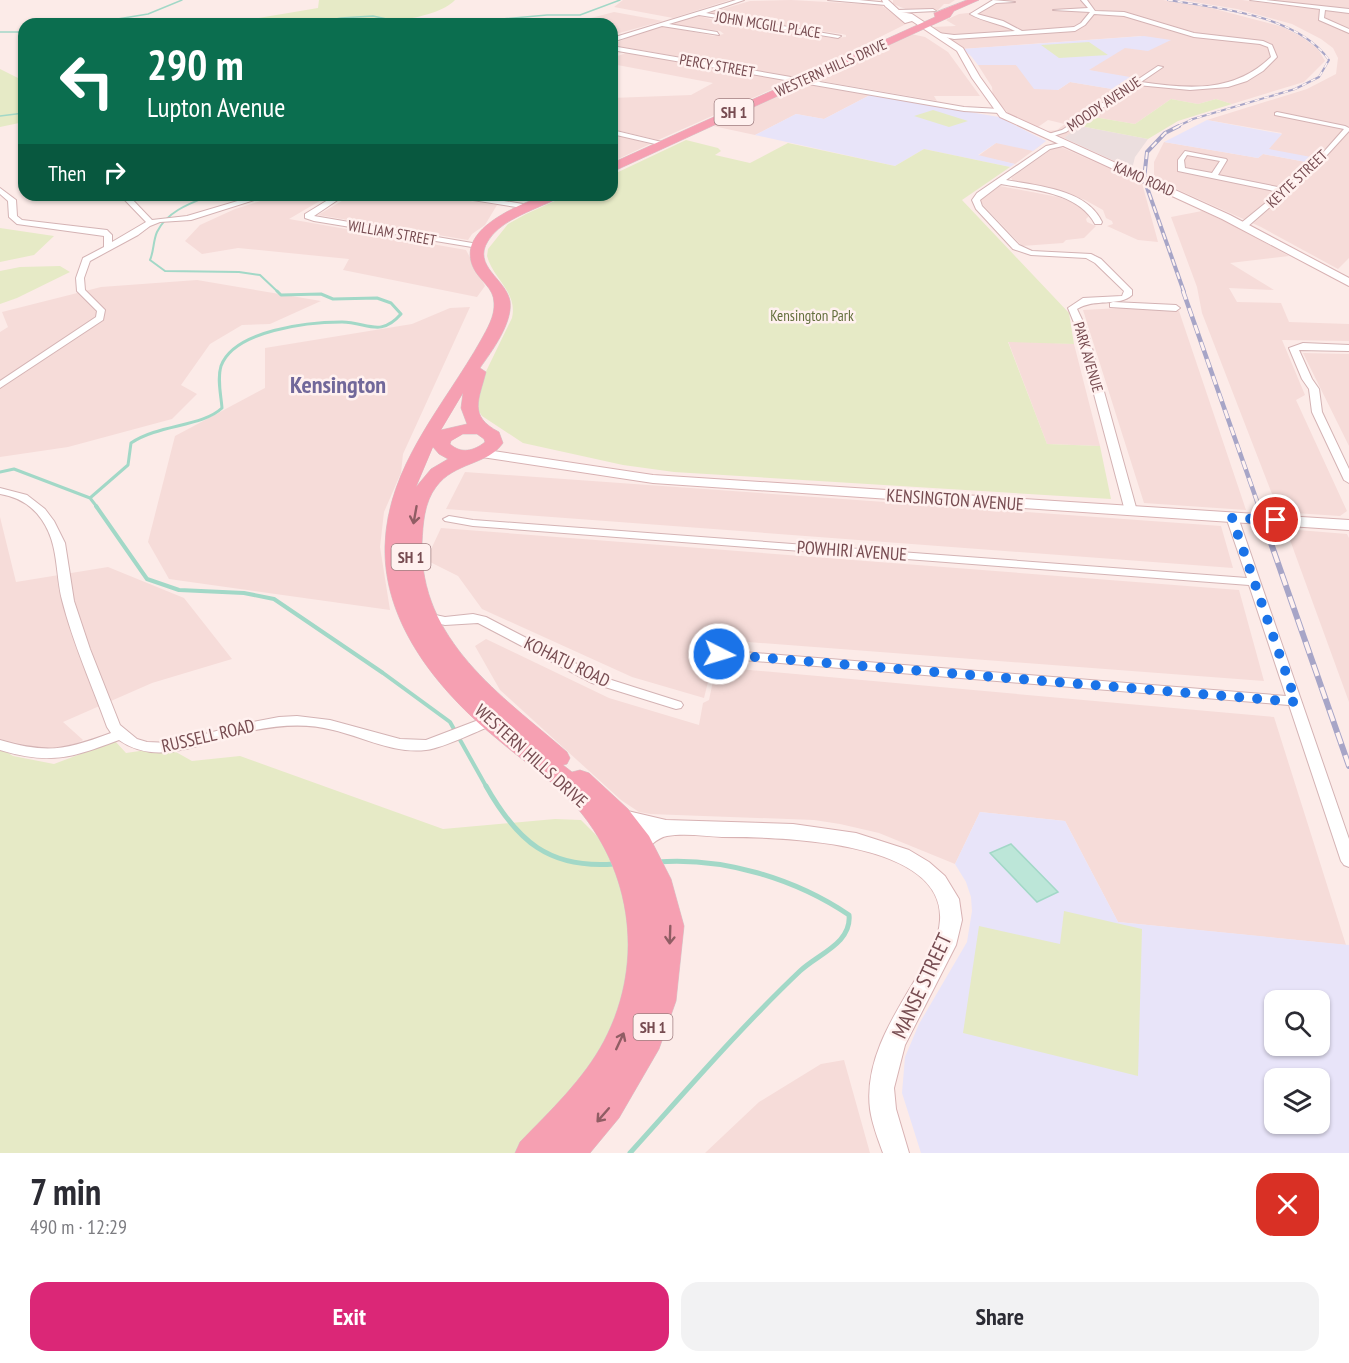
<!DOCTYPE html>
<html lang="en">
<head>
<meta charset="utf-8">
<style>
  :root { --surface:#fff; --page:#f2f2f3; --text:#2b2b33; --muted:#7c7c81; --accent:#db2777 }
  body { margin:0; font-family:"PT Sans Narrow",sans-serif; background:var(--page); color:var(--text); height:100vh; display:flex; flex-direction:column; font-size:22px; white-space:nowrap }
  * { box-sizing:border-box; margin:0 }
  p { font-size:20px; color:var(--muted) }
  .icon { flex:none; width:33px; height:33px; fill:none; stroke:currentColor; stroke-width:2; stroke-linecap:round; stroke-linejoin:round }
  .map { position:relative; height:1153px; overflow:hidden }
  .panel { display:flex; flex-direction:column; background:var(--surface); flex:1 }
  .panel>* { flex:none }
  .hud { position:absolute; left:18px; top:18px; width:600px; height:183px; border-radius:18px; box-shadow:0 2px 4px #0004; background:#0b6e4f; color:#fff; overflow:hidden }
  .tools { position:absolute; left:1264px; top:990px; display:grid; gap:12px }
  .tools a { display:grid; place-items:center; width:66px; height:66px; border-radius:12px; background:var(--surface); box-shadow:0 2px 4px #0004; font-size:30px }
  .pin { position:absolute; display:grid; place-items:center; width:51px; height:51px; color:#fff; margin:-26px; border:3px solid #fff; border-radius:50%; box-shadow:0 2px 6px #0007 }
  .me { position:absolute; width:66px; margin:-33px; rotate:95deg; stroke-linejoin:round; filter:drop-shadow(0 0 4px #0008) }
  .turn { display:flex; align-items:center; gap:21px; height:126px; padding:0 30px; font-size:27px }
  .turn .icon { width:78px; height:78px; stroke-width:2.5 }
  .turn b { display:block; font-size:42px; line-height:51px }
  .then { display:flex; align-items:center; height:57px; padding:0 30px; background:#0003; gap:12px; font-size:22px }
  .round { display:grid; place-items:center; flex:none; width:63px; height:63px; border-radius:18px; background:var(--page) }
  .summary { display:flex; align-items:center; justify-content:space-between; height:102px; padding:0 30px }
  h1 { font-size:36px; font-weight:700; line-height:45px }
  .button { display:flex; gap:12px; margin-top:auto; padding:12px 30px }
  .button a { flex:1; height:69px; border-radius:18px; background:var(--accent); color:#fff; font-size:24px; font-weight:700; line-height:69px; text-align:center }
  .button a+a { background:var(--page); color:var(--text) }
  .map>svg:first-child { display:block }
  .residential { fill:#f6dcd9 }
  .industrial { fill:#ebdede }
  .education { fill:#e8e4f9; fill-rule:evenodd }
  .green { fill:#e6eac6 }
  .water { fill:#bce6d8; stroke:#a2d8c7; stroke-width:1.5 }
  .lines { fill:none; stroke-linecap:round; stroke-linejoin:round }
  .stream-far4 { stroke:#a2d8c7; stroke-width:1.5 }
  .stream-far3 { stroke:#a2d8c7; stroke-width:2 }
  .stream-far2 { stroke:#a2d8c7; stroke-width:3 }
  .stream-far1 { stroke:#a2d8c7; stroke-width:4 }
  .stream { stroke:#a2d8c7; stroke-width:5 }
  .street-casing { stroke:#d4b3b4; stroke-width:2 }
  .secondary-casing { stroke:#d8b2b3; stroke-width:2 }
  .highway-casing { stroke:#d6c9cb; stroke-width:1 }
  .street { fill:#fff; fill-rule:evenodd }
  .secondary { fill:#fff; fill-rule:evenodd }
  .highway { fill:#f6a0b2; fill-rule:evenodd }
  .rail-far3-casing { stroke:#a7a5c7; stroke-width:2 }
  .rail-far2-casing { stroke:#a7a5c7; stroke-width:4 }
  .rail-far1-casing { stroke:#a7a5c7; stroke-width:4.5 }
  .rail-casing { stroke:#a7a5c7; stroke-width:6 }
  .rail-far3 { stroke:#fff1ef; stroke-width:1.5; stroke-dasharray:5; stroke-linecap:butt }
  .rail-far2 { stroke:#fff1ef; stroke-width:2; stroke-dasharray:7; stroke-linecap:butt }
  .rail-far1 { stroke:#fff1ef; stroke-width:3; stroke-dasharray:9; stroke-linecap:butt }
  .rail { stroke:#fff1ef; stroke-width:4; stroke-dasharray:12; stroke-linecap:butt }
  .oneway { stroke:#905d64 }
  .route { stroke:#1a73e8; stroke-width:10; stroke-dasharray:0 18 }
  .labels { text-anchor:middle; stroke-width:5; stroke-linejoin:round; paint-order:stroke }
  .far-street-label { font-size:15px; fill:#774c51; stroke:#fff1ef }
  .far-park-label { font-size:15px; fill:#65703e; stroke:#fff1ef }
  .shield { fill:#fff1ef; stroke:#a07e80; stroke-width:1.5 }
  .shield-label { font-size:16px; font-weight:bold; fill:#774c51 }
  .street-label { font-size:18px; fill:#774c51; stroke:#fff1ef }
  .near-street-label { font-size:21px; fill:#774c51; stroke:#fff1ef }
  .district-label { font-size:24px; font-weight:bold; fill:#71689a; stroke:#fff1ef }
</style>
</head>
<body>
<div class="map">
<svg width="1349" height="1153" viewBox="0 0 1349 1153">
  <rect width="100%" height="100%" fill="#fcebe8"/>
  <path class="residential" d="M623 0H730L673 18 614 7Z
    M791 0 881 5 906 24 798 78 612 45 631 36 663 26 714 36 724 34 720 31 669 24 699 16 730 24 776 28 831 38 846 37V35L842 34 749 21 709 13 750 1Z
    M893 0H955L949 4H944L938 10H908L893 4Z
    M1001 0H1163L1211 8 1283 27 1302 37 1318 49 1325 61 1304 82 1258 96 1232 104 1216 99 1198 104 1171 99 1135 124 1094 117 1064 138 1046 131 1057 130 1065 124 1048 120 1038 127 1009 114 993 96 992 87 978 65H1016L1058 90 1070 82 1112 89 1129 78 1088 70 1142 36 962 49 932 27 956 26 946 20 959 14 977 12Z
    M1182 0H1242L1349 13V258L1338 269 1261 227 1154 179V162L1164 142 1258 158 1263 154 1306 162 1268 149 1282 133 1207 120 1307 89 1336 74 1338 58 1333 48 1321 39 1292 24 1237 9Z
    M1271 0H1349V8L1323 7Z
    M614 12 663 21 612 35V24H568Z
    M911 34 925 37 948 52 980 96H934L937 101 815 80Z
    M626 53 791 81 658 140 612 129V98L691 95 713 83 612 64V58Z
    M803 84 870 95 824 119 796 114 755 135 713 126Z
    M612 134 650 144 612 162Z
    M996 143 1041 145 1015 164 978 156Z
    M1061 147 1142 183 1158 242 1138 240 1107 226 1113 224 1112 221 1106 218 1103 210 1085 200 1066 193 1013 181 1011 178 1053 148Z
    M1000 186 1058 197 1077 204 1091 214 1086 219 1087 222 1096 226 1084 238 1066 240 1063 243 1022 246 981 203V200Z
    M280 195H330L289 219 466 250 485 286 477 297 343 270 349 259 238 248 202 254 185 241 200 225 235 209Z
    M352 195H431L497 205 485 225 472 234 468 240 318 215Z
    M1202 211 1233 225 1289 256 1230 263 1274 290 1229 288 1237 302 1281 303 1289 322 1349 324V341L1282 340 1305 395 1296 400 1347 511 1340 516 1279 512 1202 313 1197 287 1171 217Z
    M197 280 321 301 270 324 242 325 210 344 181 385 197 394 172 419 68 447 0 457V332L8 327 2 312 101 287Z
    M470 307 403 454 401 473 384 512 380 547 390 610 169 579 148 542 175 436 265 388V348L412 324 450 308Z
    M1139 307 1179 311 1246 510 1144 503 1083 310Z
    M1008 341 1074 344 1100 446 1047 444Z
    M1303 353 1349 354V446Z
    M465 472 1221 526 1233 568 446 509Z
    M0 517 16 582 108 567 184 598 232 659 152 683 63 722 83 740 60 753 0 739Z
    M441 528 1239 590 1264 681 722 640 717 664 712 666 704 698 632 677 482 609 458 576 426 560Z
    M1286 529 1347 534 1349 538V702Z
    M486 639 609 698 699 725 703 703 709 700 716 667 1274 717 1346 945 1118 922 1065 821 980 812 955 864 879 833 840 824 814 820 650 814 639 812 621 800 500 690 475 646Z
    M844 1060 870 1153H705L759 1102 821 1064Z"/>
  <path class="industrial" d="M1080 126 1148 139 1135 157 1132 169 1064 138Z"/>
  <path class="education" d="M1144 36 1171 40 1148 51 1125 48 1089 70 1130 77 1112 89 1070 82 1058 90 1034 89 1016 65H978L971 56 962 49Z
    M870 95 999 117 1046 141 1033 151 996 143 978 155 1015 164 1010 167 924 149 895 166 755 135 796 114 824 119Z
    M1207 120 1282 134 1269 149 1311 157 1306 162 1263 154 1258 158 1164 142Z
    M980 812 1065 821 1118 922 1349 945V1153H921L902 1093 905 1057 919 1024 967 942 972 911 971 897 966 882 955 864ZM1275 1000H1320V1046H1275ZM1275 1078H1320V1124H1275Z"/>
  <path class="green" d="M319 0H455C423 34 271 24 222 24L318 8Z
    M1089 42 1108 55 1059 58 1041 45Z
    M0 69 24 81V122L0 127Z
    M1171 99 1198 104 1216 99 1232 104 1178 121 1148 139 1080 126 1094 117 1135 124Z
    M933 110 968 121 949 127 914 116Z
    M686 140 718 148 721 151 715 155 750 163 788 143 895 166 924 149 1010 167 962 200 1069 313 1074 344 1008 342 1047 444 1100 446 1111 499 674 472 623 465 523 443 482 416 476 407 477 390 512 318C518 292 493 279 487 256L488 249 508 224 526 214 568 195H612V175Z
    M0 228 54 236 34 255 0 262Z
    M60 266 70 272 17 298 0 304V271L20 267Z
    M115 741 126 753 167 747 192 761 240 756 443 829 555 819 581 820 604 843 627 900 629 988 601 1052 521 1153H0V748L13 756 54 764Z
    M1064 911 1142 929 1138 1076 963 1033 979 926 1060 944Z"/>
  <path class="water" d="M1011 844 1058 892 1037 902 990 853Z"/>
  <g class="lines">
    <path class="stream-far4" d="M87 24 148 14 182 0
      M309 24 341 18 373 16 391 20 418 19 448 23
      M446 24 547 15H580L620 0
      M0 32H24
      M0 116 24 113"/>
    <path class="stream-far3" d="M211 195C191 203 167 211 157 232 153 241 154 251 150 260L165 271 239 272 260 275 278 292"/>
    <path class="stream-far2" d="M0 472 14 469 90 498 97 507
      M90 498 128 465 131 443C159 424 202 427 222 408 221 395 217 379 221 366 234 330 309 322 342 322 367 322 380 338 401 314L391 303 377 298 333 299 321 294 281 295 277 291"/>
    <path class="stream-far1" d="M96 506 147 579 179 590 244 593 274 599 383 673 450 722 487 788"/>
    <path class="stream" d="M486 786C517 841 549 869 614 864
      M630 1153C686 1091 740 1028 800 971 818 954 852 943 849 915 794 878 723 857 657 862"/>
    <defs>
      <path id="street" d="M736 0H744L706 13 841 36 838 38 699 15 669 24 717 32 719 35 662 26 612 42V38Z
        M828 0H859L889 3 886 5Z
        M993 0 1015 2 996 3 977 14 1003 21 1022 31 1074 27 1081 23 1090 12 1053 10 1088 8 1081 0H1087L1095 11 1124 12 1194 33 1263 41 1272 45 1277 57 1263 71 1247 81 1228 87 1190 90 1137 85 1066 132 1047 138 1044 136 1045 135 1062 130 1158 66 1163 67 1141 82C1189 89 1234 93 1271 57L1268 47 1260 44 1194 37 1124 16 1094 14 1085 25 1075 31 954 39 935 35 938 33 954 35 1015 31C999 23 984 22 970 14Z
        M1250 0H1266L1349 9V13L1325 10 1324 18 1349 29V33L1319 20 1320 9Z
        M898 10 933 9 936 11 896 13Z
        M612 46 964 107 1000 109 1003 111 1000 113 964 111 612 50Z
        M1277 112 1345 126 1349 128V131L1317 166 1247 227H1241V223L1279 192 1178 171V160L1185 151 1226 159 1227 160 1218 175 1283 188 1313 164 1344 129 1275 115V113ZM1187 155 1220 161 1212 173 1185 168 1184 160Z
        M612 130 666 143 667 144 664 146 612 134Z
        M1065 142 1067 143V145L1050 149 1006 180C1037 186 1087 189 1102 222L1101 224H1095C1078 192 1033 190 1001 184L980 200 982 206 1019 245 1032 251 1091 254 1101 259 1132 290V295C1120 307 1094 298 1077 309L1087 330 1137 511 1131 514 1125 511 1077 330 1068 308 1083 298 1122 296 1124 291 1095 263 1086 258 1031 255 1013 249 976 209 972 200 977 193 1046 146Z
        M0 188 16 200 17 216 22 220 107 230 112 235V242L146 222 120 195H128L152 220 187 216 258 195H270L191 220 160 222 150 226 138 235 90 261 84 278 85 290 105 310 103 320 0 388V381L96 317 97 311 77 291 76 278 83 258 104 247V236L17 224 9 217 8 201 0 194Z
        M336 195H345L314 216 478 244 482 246 478 248 314 221 305 218V214Z
        M450 195H468L529 205 533 207 529 209 454 197Z
        M1113 302 1176 305 1180 308 1176 311 1110 307V303Z
        M1303 343 1349 345V351L1299 350 1312 379 1319 389 1322 412 1349 469V483L1344 480 1312 412 1309 389 1302 379 1289 348Z
        M0 488 27 495 45 509 54 521 65 543 74 601 90 649 120 725 137 739 147 742 171 743 243 724 279 717 297 716 330 720 400 739 426 740 489 716H499L501 719 499 722C480 730 444 748 426 750 394 754 363 737 333 730 303 722 271 726 242 733 202 743 157 767 119 740 71 758 50 765 0 750V740C48 754 65 750 111 733L107 727C92 685 73 644 62 600 55 572 59 545 42 520 32 505 18 497 0 494Z
        M1232 514 1238 517 1349 839V867L1344 865 1341 861 1289 705 719 658 713 654 719 650 1286 696 1249 585 473 526 445 521 443 519 449 516 473 520 1247 578 1226 517Z
        M426 613 445 617 473 614 486 617 602 677 681 702 683 705 681 708 676 709 592 683 478 623 445 625 422 620 420 617Z"/>
      <path id="secondary" d="M882 0H888L901 12 912 14 963 48 980 77 1006 113 1230 215 1349 278V286L1222 219 1000 117 972 78 957 51 912 21 905 23 885 6Z
        M480 449 653 475 1349 520V530L653 483 475 456 473 453 475 450Z
        M619 809 666 820 793 824 856 833 909 850 929 862 945 876 959 899 962 920 956 945 905 1045 894 1088 896 1109 909 1153H883C878 1139 872 1124 870 1109 864 1060 894 1015 918 975 927 958 939 940 940 920 945 839 775 837 722 837 705 836 684 833 667 836 656 838 650 848 640 851L633 849 630 843 642 829 612 821 609 816 612 811Z"/>
      <path id="highway" d="M967 0H979L954 11 950 17 612 172V163L935 17 934 13Z
        M544 195H561C556 200 548 203 541 206 523 214 499 223 488 241 472 266 506 279 510 301 513 323 492 351 480 368L486 372C479 400 468 416 499 432L503 443C488 465 454 462 436 487 424 503 423 524 422 543 419 640 501 695 567 752L570 758 567 764 563 765 572 772 580 770 589 773 628 809 649 836 671 879 684 926 676 1001 659 1049 619 1118 590 1153H515L520 1142C550 1111 584 1079 604 1041 647 959 631 862 567 797 545 775 519 758 496 738 439 691 383 624 385 546 387 466 444 406 481 340 487 329 495 316 494 303 494 288 480 281 474 269 454 230 517 206 544 195ZM463 393 461 408 467 424 441 430ZM463 434H477L484 439 485 442C474 451 461 454 450 444L451 441ZM433 447 439 454 448 459 431 469 416 487Z"/>
    </defs>
    <use href="#street" class="street-casing"/>
    <use href="#secondary" class="secondary-casing"/>
    <use href="#highway" class="highway-casing"/>
    <use href="#street" class="street"/>
    <use href="#secondary" class="secondary"/>
    <use href="#highway" class="highway"/>
    <defs>
      <path id="rail-far3" d="M1168 0C1219 8 1297 15 1329 60L1319 77 1295 89 1193 119 1176 127"/>
      <path id="rail-far2" d="M1179 126 1165 133 1147 152 1144 179 1184 292"/>
      <path id="rail-far1" d="M1183 291 1259 507"/>
      <path id="rail" d="M1258 506 1349 766"/>
    </defs>
    <use href="#rail-far3" class="rail-far3-casing"/>
    <use href="#rail-far2" class="rail-far2-casing"/>
    <use href="#rail-far1" class="rail-far1-casing"/>
    <use href="#rail" class="rail-casing"/>
    <use href="#rail-far3" class="rail-far3"/>
    <use href="#rail-far2" class="rail-far2"/>
    <use href="#rail-far1" class="rail-far1"/>
    <use href="#rail" class="rail"/>
  </g>
  <defs><path id="oneway-shaft" d="M-6 0H5M1.5-3L5.5 0L1.5 3" fill="none" stroke-width="1.6" stroke-linecap="round" stroke-linejoin="round" transform="scale(1.5)"/></defs>
  <g class="oneway">
    <use href="#oneway-shaft" transform="translate(415 515) rotate(100)"/>
    <use href="#oneway-shaft" transform="translate(670 935) rotate(92)"/>
    <use href="#oneway-shaft" transform="translate(620 1041) rotate(-65)"/>
    <use href="#oneway-shaft" transform="translate(603 1115) rotate(131)"/>
  </g>
  <g class="lines">
    <path class="route" d="M719 654 1296 702 1232 518 1276 520"/>
  </g>
  <g class="labels">
    <g class="far-street-label">
      <text transform="translate(768 25) rotate(9)" y="5">JOHN MCGILL PLACE</text>
      <text transform="translate(717 66) rotate(10)" y="5">PERCY STREET</text>
      <text transform="translate(831 68) rotate(-24)" y="5">WESTERN HILLS DRIVE</text>
      <text transform="translate(1104 104) rotate(-34)" y="5">MOODY AVENUE</text>
      <text transform="translate(1144 179) rotate(24)" y="5">KAMO ROAD</text>
      <text transform="translate(1297 179) rotate(-43)" y="5">KEYTE STREET</text>
      <text transform="translate(392 233) rotate(10)" y="5">WILLIAM STREET</text>
      <text transform="translate(1088 357) rotate(74)" y="5">PARK AVENUE</text>
    </g>
    <g class="far-park-label">
      <text x="812" y="321">Kensington Park</text>
    </g>
    <g class="shield">
      <rect x="714.5" y="99" width="39" height="26" rx="4.5"/>
      <rect x="391.5" y="544" width="39" height="26" rx="4.5"/>
      <rect x="633.5" y="1014" width="39" height="26" rx="4.5"/>
    </g>
    <g class="shield-label">
      <text x="734" y="118">SH 1</text>
      <text x="411" y="563">SH 1</text>
      <text x="653" y="1033">SH 1</text>
    </g>
    <g class="street-label">
      <text transform="translate(955 500) rotate(4)" y="6">KENSINGTON AVENUE</text>
      <text transform="translate(852 551) rotate(4)" y="6">POWHIRI AVENUE</text>
      <text transform="translate(567 662) rotate(26)" y="6">KOHATU ROAD</text>
      <text transform="translate(208 736) rotate(-13)" y="6">RUSSELL ROAD</text>
      <text transform="translate(531 756) rotate(42)" y="6">WESTERN HILLS DRIVE</text>
    </g>
    <g class="near-street-label">
      <text transform="translate(922 986) rotate(-65)" y="7">MANSE STREET</text>
    </g>
    <g class="district-label">
      <text x="338" y="393">Kensington</text>
    </g>
  </g>
</svg>
<div class="tools">
<a><svg class="icon" aria-label="search" viewBox="0 0 24 24"><circle cx="10" cy="10" r="6"/><path d="M15 15l6 6"/></svg></a>
<a><svg class="icon" aria-label="layers" viewBox="0 0 24 24"><path d="M12 4l9 5-9 5-9-5zM3 14l9 5 9-5"/></svg></a>
</div>
<div class="pin" style="left:1276px;top:520px;background:#d93025"><svg class="icon" aria-label="arrive" viewBox="0 0 24 24"><path d="M6 21V4h12l-3 4 3 4H6"/></svg></div>
<svg class="me" style="left:719px;top:654px" viewBox="-20 -20 40 40"><circle r="17" fill="#1a73e8" stroke="#fff" stroke-width="3"/><path d="M0-11L8 9 0 5-8 9z" fill="#fff"/></svg>
<div class="hud">
<div class="turn"><svg class="icon" aria-label="left" viewBox="0 0 24 24"><path d="M17 20v-9H6M10 6l-5 5 5 5"/></svg><div><b>290 m</b>Lupton Avenue</div></div>
<div class="then">Then<svg class="icon" aria-label="right" viewBox="0 0 24 24"><path d="M7 20v-9h11M14 6l5 5-5 5"/></svg></div>
</div>
</div>
<section class="panel">
<div class="summary"><div><h1>7 min</h1><p>490 m · 12:29</p></div><a class="round" style="background:#d93025;color:#fff"><svg class="icon" aria-label="close" viewBox="0 0 24 24"><path d="M6 6l12 12M18 6L6 18"/></svg></a></div>
<div class="button"><a>Exit</a><a>Share</a></div>
</section>
</body>
</html>
